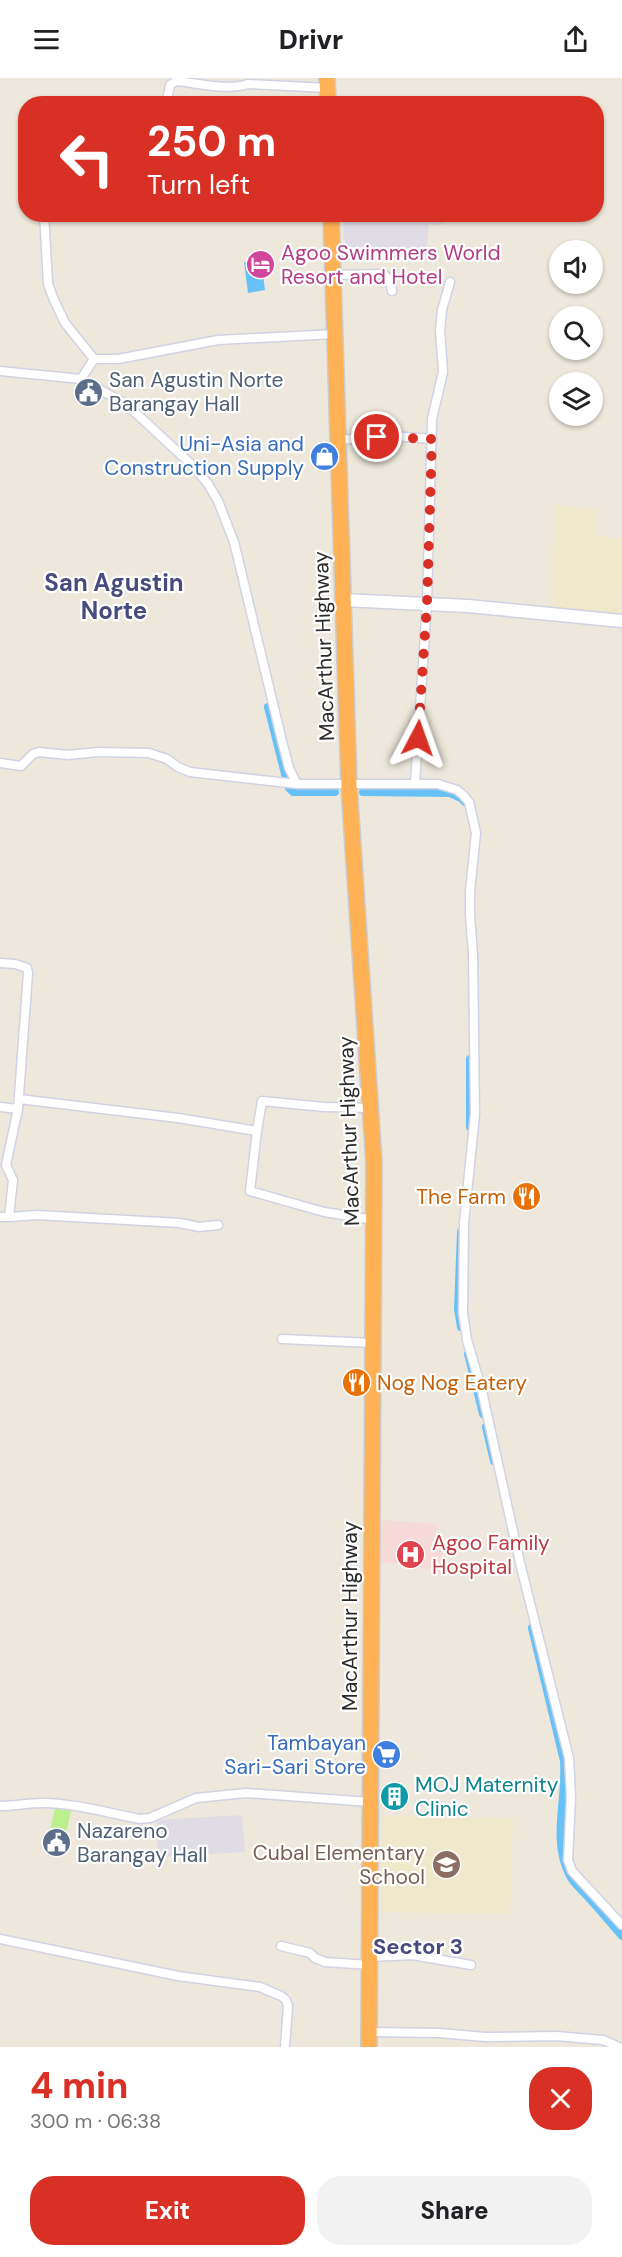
<!DOCTYPE html>
<html lang="en">
<head>
<meta charset="utf-8">
<style>
  :root { --surface:#fff; --page:#f2f2f2; --text:#202124; --muted:#757577; --accent:#d93025 }
  body { margin:0; font-family:"DM Sans",sans-serif; background:var(--page); color:var(--text); height:100vh; display:flex; flex-direction:column; font-size:22px; white-space:nowrap }
  * { box-sizing:border-box; margin:0 }
  p { font-size:20px; color:var(--muted) }
  .icon { flex:none; width:33px; height:33px; fill:none; stroke:currentColor; stroke-width:2; stroke-linecap:round; stroke-linejoin:round }
  .map { position:relative; height:1969px; overflow:hidden }
  .sheet { display:flex; flex-direction:column; background:var(--surface); flex:1 }
  .sheet>* { flex:none }
  .hud { position:absolute; left:18px; top:18px; width:586px; height:126px; border-radius:24px; box-shadow:0 2px 4px #0004; background:#d93025; color:#fff; overflow:hidden }
  .fabs { position:absolute; left:549px; top:162px; display:grid; gap:12px }
  .fabs a { display:grid; place-items:center; width:54px; height:54px; border-radius:50%; background:var(--surface); box-shadow:0 2px 4px #0004; font-size:30px }
  .pin { position:absolute; display:grid; place-items:center; width:51px; height:51px; color:#fff; margin:-26px; border:3px solid #fff; border-radius:50%; box-shadow:0 2px 6px #0007 }
  .me { position:absolute; width:66px; margin:-33px; rotate:4deg; stroke-linejoin:round; filter:drop-shadow(0 0 4px #0008) }
  .turn { display:flex; align-items:center; gap:21px; height:126px; padding:0 30px; font-size:27px }
  .turn .icon { width:78px; height:78px; stroke-width:2.5 }
  .turn b { display:block; font-size:42px; line-height:51px }
  .round { display:grid; place-items:center; flex:none; width:63px; height:63px; border-radius:24px; background:var(--page) }
  .headline { display:flex; align-items:center; justify-content:space-between; height:102px; padding:0 30px }
  h1 { font-size:36px; font-weight:800; line-height:45px; color:var(--accent) }
  .primary-button { display:flex; gap:12px; margin-top:auto; padding:12px 30px }
  .primary-button a { flex:1; height:69px; border-radius:24px; background:var(--accent); color:#fff; font-size:24px; font-weight:800; line-height:69px; text-align:center }
  .primary-button a+a { background:var(--page); color:var(--text) }
  header { display:flex; justify-content:space-between; align-items:center; height:78px; padding:0 30px; background:var(--surface); font-size:27px; font-weight:800 }
  .map>svg:first-child { display:block }
  .industrial { fill:#e0dce5 }
  .education { fill:#f0e8ca }
  .medical { fill:#f5dad8 }
  .pitch { fill:#bcf08f }
  .water { fill:#67c1f7 }
  .lines { fill:none; stroke-linecap:round; stroke-linejoin:round }
  .canal { stroke:#67c1f7; stroke-width:8 }
  .street-casing { stroke:#d1d2e4; stroke-width:11 }
  .secondary-casing { stroke:#d1d2e4; stroke-width:15 }
  .highway-casing { stroke:#ccc; stroke-width:18 }
  .street { stroke:#fff; stroke-width:8 }
  .secondary { stroke:#fff; stroke-width:12 }
  .highway { stroke:#ffb155; stroke-width:15 }
  .route { stroke:#d93025; stroke-width:10; stroke-dasharray:0 18 }
  .labels { text-anchor:middle; stroke-width:4.5; stroke-linejoin:round; paint-order:stroke }
  .hotel-label { font-size:21px; fill:#b23c85; stroke:#fff; text-anchor:start }
  .service-label { font-size:21px; fill:#4e5e75; stroke:#fff; text-anchor:start }
  .shop-label { font-size:21px; fill:#366cbe; stroke:#fff; text-anchor:end }
  .street-label { font-size:21px; fill:#2a2a2a; stroke:#fff }
  .food-label { font-size:21px; fill:#c56008; stroke:#fff; text-anchor:end }
  .health-label { font-size:21px; fill:#be3a42; stroke:#fff; text-anchor:start }
  .culture-label { font-size:21px; fill:#0d838f; stroke:#fff; text-anchor:start }
  .education-label { font-size:21px; fill:#785e54; stroke:#fff; text-anchor:end }
  .neighbourhood-label { font-size:22px; font-weight:bold; fill:#484b7e; stroke:#fff }
  .quarter-label { font-size:24px; font-weight:bold; fill:#484b7e; stroke:#fff }
</style>
</head>
<body>
<header><svg class="icon" aria-label="menu" viewBox="0 0 24 24"><path d="M4 6h16M4 12h16M4 18h16"/></svg>Drivr<svg class="icon" aria-label="share" viewBox="0 0 24 24"><path d="M12 15V3M7 8l5-5 5 5M5 13v7h14v-7"/></svg></header>
<div class="map">
<svg width="622" height="1969" viewBox="0 0 622 1969">
  <rect width="100%" height="100%" fill="#ede8db"/>
  <path class="industrial" d="M343 137V136L443 137 442 147 429 146 427 171 344 169Z
    M242 1737 245 1774 158 1779 156 1742Z"/>
  <path class="education" d="M554 427 595 431 598 458 622 461 621 542 551 535Z
    M381 1738 513 1740 510 1836 381 1834Z"/>
  <path class="medical" d="M382 1442 437 1446 435 1468 443 1469 441 1498H431L432 1491 413 1490V1487L379 1484Z"/>
  <path class="pitch" d="M55 1730 71 1733 65 1760 49 1757Z"/>
  <path class="water" d="M261 182 265 212 248 215 244 184Z"/>
  <g class="lines">
    <path class="canal" d="M268 629 286 700
      M289 710 293 714H335
      M363 714 450 715 461 720 465 724
      M470 1049V981
      M461 1154 458 1231 461 1249
      M468 1276 483 1336
      M486 1349 494 1383
      M532 1550 564 1683C567 1721 551 1762 570 1798 574 1806 582 1812 588 1819 600 1832 611 1845 622 1858"/>
    <defs>
      <path id="street" d="M166 26 170 7 176 3C198 5 227 13 248 6L328 10
        M44 136 48 206 54 222 65 245 94 281
        M334 197 383 196 390 202 392 213
        M0 293 81 301 122 324 138 337 194 389 208 406 218 423 234 464 282 663 289 690 297 706H438L457 712 463 717 469 724 476 755 470 813V837L473 876 475 1036 464 1145 463 1235 467 1262 482 1313 520 1485 569 1680 571 1719 568 1782 572 1793 622 1847
        M81 301 94 281H118L218 262 335 256
        M338 362 393 358 432 361
        M0 685 21 688 33 676 39 674 68 677 98 674 149 675 167 681 178 689 190 694 297 706
        M415 705 427 525 432 341 443 294 440 252 442 232 450 204
        M0 885 15 886 27 890 28 895 18 1031 6 1087 13 1102 9 1139H0
        M19 1021 178 1040 257 1053 250 1113 324 1134 374 1142
        M0 1029 18 1031
        M257 1053 262 1023 324 1029 371 1030
        M9 1139 37 1137 180 1145 199 1149 218 1147
        M282 1261 373 1265
        M0 1728C14 1728 28 1725 42 1725 74 1725 108 1735 140 1741L150 1740 196 1720 246 1715 370 1724
        M0 1861 178 1898 260 1909 281 1918 286 1922 288 1928 285 1969
        M281 1868 310 1875 315 1880 325 1884 370 1887
        M370 1879 412 1877 471 1887
        M369 1954 439 1955 485 1959 556 1958 603 1962 619 1969"/>
      <path id="secondary" d="M343 522 468 528 622 543"/>
      <path id="highway" d="M327 0 328 26
        M331 136 349 708 374 1085 369 1969"/>
    </defs>
    <use href="#street" class="street-casing"/>
    <use href="#secondary" class="secondary-casing"/>
    <use href="#highway" class="highway-casing"/>
    <use href="#street" class="street"/>
    <use href="#secondary" class="secondary"/>
    <use href="#highway" class="highway"/>
  </g>
  <g class="lines">
    <path class="route" d="M377 359 432 361 427 525 418 660"/>
  </g>
  <defs>
    <symbol id="hotel-disc" viewBox="-11 -11 22 22"><circle r="9.5" fill="#d1479c" stroke="#fff"/><path d="M-6-4.5h1.5V1H6V5H4.5V3h-9V5H-6ZM-4 0a1.8 1.8 0 1 1 3.6 0ZM.5 0V-2.5h3Q6-2.5 6 0Z" fill="#fff"/></symbol>
    <symbol id="civic-disc" viewBox="-11 -11 22 22"><circle r="9.5" fill="#5c6f8a" stroke="#fff"/><path d="M-.6-6.5H3V-4.5H.6V-3L4-1V1h2V6H-6V1h2V-1L-.6-3ZM-1.2 2.5V6h2.4V2.5Z" fill="#fff"/></symbol>
    <symbol id="shop-disc" viewBox="-11 -11 22 22"><circle r="9.5" fill="#3f7fe0" stroke="#fff"/><path d="M-5-2.5h2.3a2.7 3.5 0 0 1 5.4 0H5L5.5 6h-11ZM-1.5-2.5h3a1.5 2.3 0 0 0-3 0Z" fill="#fff"/></symbol>
    <symbol id="restaurant-disc" viewBox="-11 -11 22 22"><circle r="9.5" fill="#e8710a" stroke="#fff"/><path d="M-5-6h1v4h1v-4h1v4h1v-4h1v5L-1.5 .5V6h-2V.5L-5-1ZM5-6V6H3V1.5H1.5Q1.5-4 5-6Z" fill="#fff"/></symbol>
    <symbol id="hospital-disc" viewBox="-11 -11 22 22"><circle r="9.5" fill="#e0444e" stroke="#fff"/><path d="M-5-5h3v3.5h4V-5h3V5h-3V1.5h-4V5h-3Z" fill="#fff"/></symbol>
    <symbol id="supermarket-disc" viewBox="-11 -11 22 22"><circle r="9.5" fill="#3f7fe0" stroke="#fff"/><path d="M-6-5.5h2.5l.6 2H6L4.5 2H-2.5L-4.4-4H-6ZM-1.5 3.2a1.3 1.3 0 1 0 .1 0ZM3 3.2a1.3 1.3 0 1 0 .1 0Z" fill="#fff"/></symbol>
    <symbol id="building-disc" viewBox="-11 -11 22 22"><circle r="9.5" fill="#0f9aa8" stroke="#fff"/><path d="M-4-6H4V6H1V3H-1V6H-4ZM-2.5-4.3h1.7v1.8h-1.7ZM.8-4.3h1.7v1.8H.8ZM-2.5-1h1.7V.8h-1.7ZM.8-1h1.7V.8H.8Z" fill="#fff"/></symbol>
    <symbol id="school-disc" viewBox="-11 -11 22 22"><circle r="9.5" fill="#8d6e63" stroke="#fff"/><path d="M0-5L7-2L0 1L-7-2ZM-4 1L0 2.5L4 1V4Q0 6-4 4Z" fill="#fff"/></symbol>
  </defs>
  <g fill-rule="evenodd">
    <use href="#hotel-disc" x="244" y="170" width="33" height="33"/>
    <use href="#civic-disc" x="72" y="298" width="33" height="33"/>
    <use href="#shop-disc" x="308" y="362" width="33" height="33"/>
    <use href="#restaurant-disc" x="510" y="1102" width="33" height="33"/>
    <use href="#restaurant-disc" x="340" y="1288" width="33" height="33"/>
    <use href="#hospital-disc" x="394" y="1460" width="33" height="33"/>
    <use href="#supermarket-disc" x="370" y="1660" width="33" height="33"/>
    <use href="#building-disc" x="378" y="1702" width="33" height="33"/>
    <use href="#civic-disc" x="40" y="1748" width="33" height="33"/>
    <use href="#school-disc" x="430" y="1770" width="33" height="33"/>
  </g>
  <g class="labels">
    <g class="hotel-label">
      <text x="281" y="182">Agoo Swimmers World<tspan x="281" dy="24">Resort and Hotel</tspan></text>
    </g>
    <g class="service-label">
      <text x="109" y="309">San Agustin Norte<tspan x="109" dy="24">Barangay Hall</tspan></text>
      <text x="77" y="1760">Nazareno<tspan x="77" dy="24">Barangay Hall</tspan></text>
    </g>
    <g class="shop-label">
      <text x="304" y="373">Uni-Asia and<tspan x="304" dy="24">Construction Supply</tspan></text>
      <text x="366" y="1672">Tambayan<tspan x="366" dy="24">Sari-Sari Store</tspan></text>
    </g>
    <g class="street-label">
      <text transform="translate(324 568) rotate(-92)" y="7">MacArthur Highway</text>
      <text transform="translate(349 1053) rotate(-92)" y="7">MacArthur Highway</text>
      <text transform="translate(350 1538) rotate(-90)" y="7">MacArthur Highway</text>
    </g>
    <g class="food-label">
      <text x="506" y="1126">The Farm</text>
      <text x="377" y="1312" text-anchor="start">Nog Nog Eatery</text>
    </g>
    <g class="health-label">
      <text x="432" y="1472">Agoo Family<tspan x="432" dy="24">Hospital</tspan></text>
    </g>
    <g class="culture-label">
      <text x="415" y="1714">MOJ Maternity<tspan x="415" dy="24">Clinic</tspan></text>
    </g>
    <g class="education-label">
      <text x="425" y="1782">Cubal Elementary<tspan x="425" dy="24">School</tspan></text>
    </g>
    <g class="neighbourhood-label">
      <text x="418" y="1876">Sector 3</text>
    </g>
    <g class="quarter-label">
      <text x="114" y="513">San Agustin<tspan x="114" dy="28">Norte</tspan></text>
    </g>
  </g>
</svg>
<div class="fabs">
<a><svg class="icon" aria-label="sound" viewBox="0 0 24 24"><path d="M4 9h4l5-4v14l-5-4H4zM17 9q2 3 0 6"/></svg></a>
<a><svg class="icon" aria-label="search" viewBox="0 0 24 24"><circle cx="10" cy="10" r="6"/><path d="M15 15l6 6"/></svg></a>
<a><svg class="icon" aria-label="layers" viewBox="0 0 24 24"><path d="M12 4l9 5-9 5-9-5zM3 14l9 5 9-5"/></svg></a>
</div>
<div class="pin" style="left:377px;top:359px;background:#d93025"><svg class="icon" aria-label="arrive" viewBox="0 0 24 24"><path d="M6 21V4h12l-3 4 3 4H6"/></svg></div>
<svg class="me" style="left:418px;top:660px" viewBox="-20 -20 40 40"><path d="M0-17L14 15 0 8-14 15z" fill="#d93025" stroke="#fff" stroke-width="4"/></svg>
<div class="hud">
<div class="turn"><svg class="icon" aria-label="left" viewBox="0 0 24 24"><path d="M17 20v-9H6M10 6l-5 5 5 5"/></svg><div><b>250 m</b>Turn left</div></div>
</div>
</div>
<section class="sheet">
<div class="headline"><div><h1>4 min</h1><p>300 m · 06:38</p></div><a class="round" style="background:#d93025;color:#fff"><svg class="icon" aria-label="close" viewBox="0 0 24 24"><path d="M6 6l12 12M18 6L6 18"/></svg></a></div>
<div class="primary-button"><a>Exit</a><a>Share</a></div>
</section>
</body>
</html>
